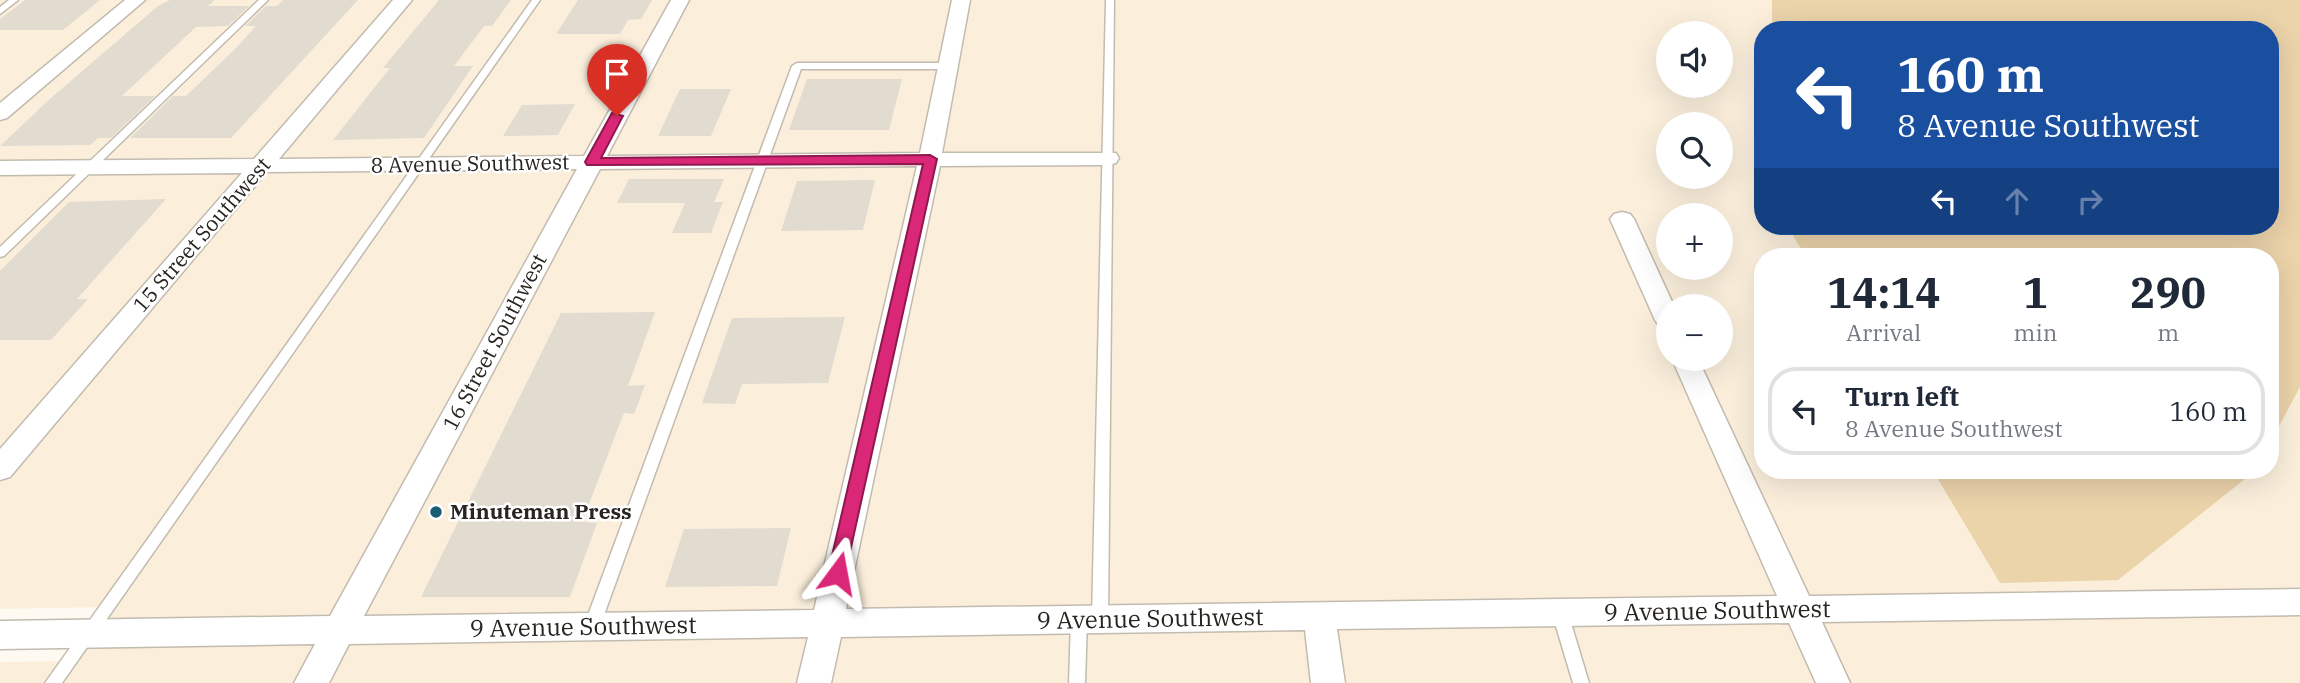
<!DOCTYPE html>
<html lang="en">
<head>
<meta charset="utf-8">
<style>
  :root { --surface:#fff; --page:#f2f2f3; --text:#1f2937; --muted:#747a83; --line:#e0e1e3 }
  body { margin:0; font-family:"IBM Plex Serif",serif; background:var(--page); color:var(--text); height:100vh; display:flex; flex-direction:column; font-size:26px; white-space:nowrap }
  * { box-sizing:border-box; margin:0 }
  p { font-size:23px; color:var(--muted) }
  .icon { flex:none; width:38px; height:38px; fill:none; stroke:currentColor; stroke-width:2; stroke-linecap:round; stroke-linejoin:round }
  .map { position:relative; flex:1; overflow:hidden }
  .sheet { position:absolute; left:1754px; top:248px; width:525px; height:231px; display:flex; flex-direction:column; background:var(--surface); border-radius:28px; box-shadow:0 7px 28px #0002 }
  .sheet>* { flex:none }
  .guide { position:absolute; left:1754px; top:21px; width:525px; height:214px; border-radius:28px; box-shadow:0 7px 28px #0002; background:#1a4fa0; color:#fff; overflow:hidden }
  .buttons { position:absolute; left:1656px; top:21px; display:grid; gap:14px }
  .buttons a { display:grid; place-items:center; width:77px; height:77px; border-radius:50%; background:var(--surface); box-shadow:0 7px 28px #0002; font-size:35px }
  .pin { position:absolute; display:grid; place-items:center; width:60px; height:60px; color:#fff; margin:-72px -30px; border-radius:50% 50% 50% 0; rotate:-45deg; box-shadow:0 0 7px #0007 }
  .pin .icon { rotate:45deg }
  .me { position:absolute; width:77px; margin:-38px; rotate:13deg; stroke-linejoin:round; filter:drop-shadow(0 0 5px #0008) }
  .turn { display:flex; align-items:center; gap:24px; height:147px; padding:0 28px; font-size:32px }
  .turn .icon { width:91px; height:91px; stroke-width:2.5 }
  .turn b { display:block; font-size:49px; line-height:60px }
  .lanes { display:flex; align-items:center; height:66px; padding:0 28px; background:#0003; justify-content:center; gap:35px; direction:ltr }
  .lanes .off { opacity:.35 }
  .eta { display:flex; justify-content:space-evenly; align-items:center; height:119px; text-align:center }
  .eta b { font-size:42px; font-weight:700; line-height:49px }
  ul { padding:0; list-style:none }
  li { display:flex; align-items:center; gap:21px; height:88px; margin:0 14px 10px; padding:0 14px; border:4px solid var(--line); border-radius:28px }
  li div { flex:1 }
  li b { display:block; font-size:26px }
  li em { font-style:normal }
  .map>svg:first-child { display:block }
  .built { fill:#fbefdc; fill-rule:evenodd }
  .green { fill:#ebd3aa }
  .building { fill:#e2dbcf }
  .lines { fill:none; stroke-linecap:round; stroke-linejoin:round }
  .lane-casing { stroke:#c2bbaf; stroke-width:3 }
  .street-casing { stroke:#c2bbaf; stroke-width:3 }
  .lane { fill:#fff; fill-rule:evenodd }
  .street { fill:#fff; fill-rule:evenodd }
  .route { fill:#db2777; stroke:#8e194d; stroke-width:2 }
  .poi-dot { fill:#1a5e71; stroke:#fff; stroke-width:2.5 }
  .labels { text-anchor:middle; stroke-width:5; stroke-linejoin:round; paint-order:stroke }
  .street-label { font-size:21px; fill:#282520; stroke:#fff }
  .poi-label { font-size:21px; font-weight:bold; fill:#282520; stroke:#fff; text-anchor:start }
  .near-street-label { font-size:24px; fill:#282520; stroke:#fff }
</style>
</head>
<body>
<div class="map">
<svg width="2300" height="683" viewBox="0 0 2300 683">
  <rect width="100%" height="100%" fill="#fefaf2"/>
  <path class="built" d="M0 0H1772V30H1762V226H1787L1806 257H1762V471H1933L2000 583 2255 471H2270V443L2300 387V683H0V662L69 661 107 607 0 609ZM1668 33H1720V86H1668ZM1668 124H1720V177H1668ZM1668 215H1720V268H1668ZM1668 306H1720V359H1668Z"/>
  <path class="green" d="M1772 0H2300V387L2270 443V257H1806L1787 226H2270V30H1772Z
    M1933 471H2255L2118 580 2000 583Z"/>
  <path class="building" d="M25 0H100L63 30H0V19Z
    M170 0H215L208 6H249L228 26 196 27 122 96H155L111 138H98L90 145 0 146 52 97 158 6Z
    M283 0H358L231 138H130L173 96H186L236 48 256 26H245L266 6H277Z
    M439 0H511L492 26H484L454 66H473L424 138 333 140 390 68H383Z
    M578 0H652L641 19 628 20 620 34H556Z
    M807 79H902L889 130H789Z
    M680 89H731L711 136H658Z
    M575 104 558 135 503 136 522 105Z
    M629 179H724L714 202H723L711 233H672L685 203H617Z
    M875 180 863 230 781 231 797 181Z
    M166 199 77 299H88L51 340H0V271L69 202Z
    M655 312 628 386 645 385 634 414 624 413 582 522 597 523 570 597H421L561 313Z
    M845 317 828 383 742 384 735 404 702 403 732 318Z
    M791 528 777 586 665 587 684 529Z"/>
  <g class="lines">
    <defs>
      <path id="lane" d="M9 0H18L0 14V7Z
        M259 0H268L4 256 0 257V247Z
        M532 0H540L62 683H45Z
        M1106 0H1114L1108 619 1105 624 1100 625 1095 624 1092 619Z
        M797 63H949L954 66 949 69H801L600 626 597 631 592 632 587 631 584 626 792 66Z
        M1560 607 1565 609 1568 613 1589 683H1573L1552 613 1555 609Z
        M1079 614 1084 615 1087 620 1085 683H1069L1071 620 1074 615Z"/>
      <path id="street" d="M125 0H145L7 118 0 120V103Z
        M393 0H412L279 159 584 156 671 0H689L607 156 920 153 952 0H970L942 153H1116L1119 158 1116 163 1108 165 940 166 846 609 1777 596 1672 359H1698L1809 596 2300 589V615L1822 622 1850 683H1816L1789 623 1337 629 1345 683H1311L1305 630 841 637 831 683H797L808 637 349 644 329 683H294L315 644 0 649V621L330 616 577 169 267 172 10 477 0 480V449L242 173 0 175V161L254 159ZM917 166 814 610 364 616 600 169Z
        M1622 212 1630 214 1634 219 1674 306H1668V329L1659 326 1655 320 1610 219 1614 214Z"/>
    </defs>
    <use href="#lane" class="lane-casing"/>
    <use href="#street" class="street-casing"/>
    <use href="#lane" class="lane"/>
    <use href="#street" class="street"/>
  </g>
  <path class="route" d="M612 113 623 116 601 158 930 155 937 159 844 579H831L828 573 923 164 587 165 585 162Z"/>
  <circle class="poi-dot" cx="436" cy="512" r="7"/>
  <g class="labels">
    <g class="street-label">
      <text transform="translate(470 164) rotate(-1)" y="7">8 Avenue Southwest</text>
      <text transform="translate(202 235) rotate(-49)" y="7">15 Street Southwest</text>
      <text transform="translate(495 342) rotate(-62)" y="7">16 Street Southwest</text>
    </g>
    <g class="poi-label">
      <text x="450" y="519">Minuteman Press</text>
    </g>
    <g class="near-street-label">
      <text transform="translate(1717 611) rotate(-1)" y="8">9 Avenue Southwest</text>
      <text transform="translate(1150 619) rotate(-1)" y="8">9 Avenue Southwest</text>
      <text transform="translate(583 627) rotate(-1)" y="8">9 Avenue Southwest</text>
    </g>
  </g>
</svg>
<div class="buttons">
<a><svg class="icon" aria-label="sound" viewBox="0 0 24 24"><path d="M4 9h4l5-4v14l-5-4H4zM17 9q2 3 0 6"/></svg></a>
<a><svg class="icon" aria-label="search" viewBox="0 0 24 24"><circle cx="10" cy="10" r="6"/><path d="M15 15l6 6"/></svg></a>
<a>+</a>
<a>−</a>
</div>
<div class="pin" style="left:617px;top:116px;background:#d93025"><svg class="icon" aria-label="arrive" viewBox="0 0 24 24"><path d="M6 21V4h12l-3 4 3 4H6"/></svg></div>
<svg class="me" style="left:838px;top:573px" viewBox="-20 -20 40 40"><path d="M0-17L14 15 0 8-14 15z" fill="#db2777" stroke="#fff" stroke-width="4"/></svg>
<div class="guide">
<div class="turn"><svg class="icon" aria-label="left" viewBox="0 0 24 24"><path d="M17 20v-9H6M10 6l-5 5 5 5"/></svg><div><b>160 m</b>8 Avenue Southwest</div></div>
<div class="lanes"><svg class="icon" aria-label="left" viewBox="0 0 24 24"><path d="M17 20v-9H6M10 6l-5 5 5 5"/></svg><svg class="icon off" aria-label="ahead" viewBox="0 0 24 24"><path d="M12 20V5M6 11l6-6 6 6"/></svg><svg class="icon off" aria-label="right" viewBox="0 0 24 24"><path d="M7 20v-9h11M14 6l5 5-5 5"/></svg></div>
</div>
<section class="sheet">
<div class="eta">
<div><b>14:14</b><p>Arrival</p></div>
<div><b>1</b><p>min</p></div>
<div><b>290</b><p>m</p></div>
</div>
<ul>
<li><svg class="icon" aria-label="left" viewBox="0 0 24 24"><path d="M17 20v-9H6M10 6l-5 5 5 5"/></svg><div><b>Turn left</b><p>8 Avenue Southwest</p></div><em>160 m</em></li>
</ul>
</section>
</div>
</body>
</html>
